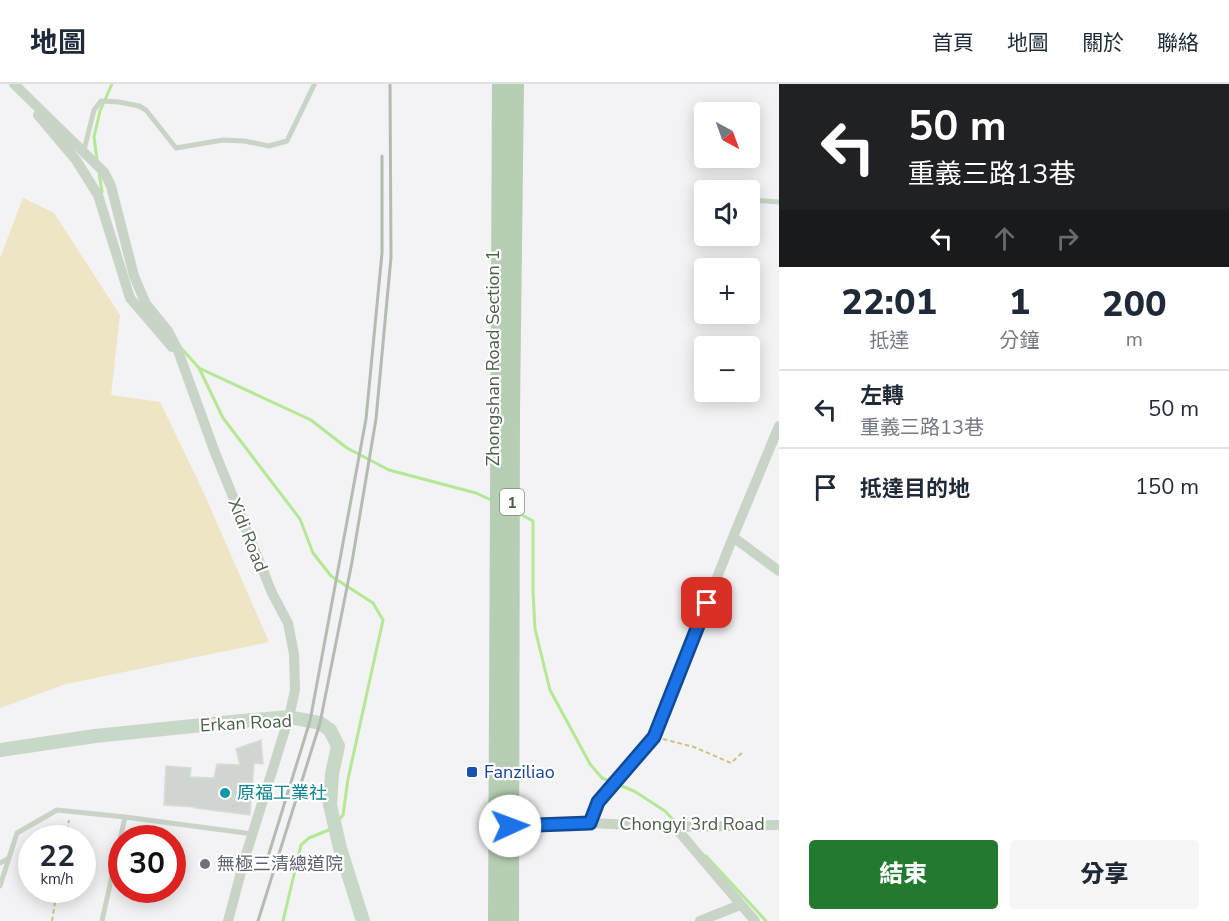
<!DOCTYPE html>
<html lang="zh-TW">
<head>
<meta charset="utf-8">
<style>
  :root { --surface:#fff; --page:#f6f6f7; --text:#1f2937; --muted:#747a83; --line:#e0e1e3; --accent:#237a2e }
  body { margin:0; font-family:"Nunito Sans","Noto Sans TC",sans-serif; background:var(--page); color:var(--text); height:100vh; display:flex; flex-direction:column; font-size:22px; white-space:nowrap }
  * { box-sizing:border-box; margin:0 }
  p { font-size:20px; color:var(--muted) }
  .icon { flex:none; width:33px; height:33px; fill:none; stroke:currentColor; stroke-width:2; stroke-linecap:round; stroke-linejoin:round }
  .map { position:relative; flex:1; overflow:hidden }
  .sheet { display:flex; flex-direction:column; background:var(--surface); width:450px }
  .sheet>* { flex:none }
  .top-card { background:#202124; color:#fff; overflow:hidden }
  .needle { width:39px; rotate:139deg }
  .tools { position:absolute; left:694px; top:18px; display:grid; gap:12px }
  .tools a { display:grid; place-items:center; width:66px; height:66px; border-radius:6px; background:var(--surface); box-shadow:0 3px 15px #0003; font-size:30px }
  .speed { position:absolute; left:18px; top:741px; display:flex; gap:12px; font-size:30px; font-weight:700; text-align:center }
  .speed>* { display:grid; place-content:center; width:78px; height:78px; border-radius:50%; background:var(--surface); box-shadow:0 3px 15px #0003; line-height:1 }
  .speed small { font-size:15px; font-weight:400 }
  .speed .limit { border:9px solid #d22; background:#fff; color:#111 }
  .pin { position:absolute; display:grid; place-items:center; width:51px; height:51px; color:#fff; margin:-26px; border-radius:12px; box-shadow:0 3px 9px #0006 }
  .me { position:absolute; width:66px; margin:-33px; rotate:88deg; stroke-linejoin:round; filter:drop-shadow(0 0 4px #0008) }
  .turn { display:flex; align-items:center; gap:21px; height:126px; padding:0 30px; font-size:27px }
  .turn .icon { width:78px; height:78px; stroke-width:2.5 }
  .turn b { display:block; font-size:42px; line-height:51px }
  .lanes { display:flex; align-items:center; height:57px; padding:0 30px; background:#0003; justify-content:center; gap:30px; direction:ltr }
  .lanes .off { opacity:.35 }
  .eta { display:flex; justify-content:space-evenly; align-items:center; height:102px; text-align:center }
  .eta b { font-size:36px; font-weight:800; line-height:42px }
  .cta { display:flex; gap:12px; margin-top:auto; padding:12px 30px }
  .cta a { flex:1; height:69px; border-radius:6px; background:var(--accent); color:#fff; font-size:24px; font-weight:800; line-height:69px; text-align:center }
  .cta a+a { background:var(--page); color:var(--text) }
  ul { padding:0; list-style:none }
  li { display:flex; align-items:center; gap:18px; height:78px; padding:0 30px; border-top:2px solid var(--line) }
  li div { flex:1 }
  li b { display:block; font-size:22px }
  li em { font-style:normal }
  header { display:flex; align-items:center; gap:36px; box-sizing:border-box; height:84px; padding:0 30px; background:var(--surface); border-bottom:2px solid var(--line) }
  header strong { font-size:28px }
  nav { display:flex; gap:33px; margin-inline-start:auto; font-size:21px }
  main { display:flex; flex:1; min-height:0 }
  .map>svg:first-child { display:block }
  .green { fill:#eee5c4 }
  .lines { fill:none; stroke-linecap:round; stroke-linejoin:round }
  .stream { stroke:#b3e894; stroke-width:3 }
  .building { fill:#d0d6cf; stroke:#d6ddd7; stroke-width:1.5 }
  .path { stroke:#cac47d; stroke-width:2; stroke-dasharray:4.5 3; stroke-linecap:butt }
  .lane { stroke:#c8d5c6; stroke-width:5 }
  .street { stroke:#c8d5c6; stroke-width:10 }
  .secondary { stroke:#c7d9c6; stroke-width:14 }
  .primary { stroke:#b6ceb3; stroke-width:16 }
  .rail { stroke:#b4bbb4; stroke-width:3 }
  .route-casing { stroke:#114b97; stroke-width:15 }
  .route { stroke:#1a73e8; stroke-width:10 }
  .transit-dot { fill:#1a4fb4; stroke:#fff; stroke-width:2 }
  .culture-dot { fill:#0f9aa8; stroke:#fff; stroke-width:2 }
  .worship-dot { fill:#6b7280; stroke:#fff; stroke-width:2 }
  .labels { text-anchor:middle; stroke-width:4.5; stroke-linejoin:round; paint-order:stroke }
  .shield { fill:#fff; stroke:#828e80; stroke-width:1.5 }
  .shield-label { font-size:16px; font-weight:bold; fill:#4d5e4a }
  .street-label { font-size:18px; fill:#4d5e4a; stroke:#fff }
  .transit-label { font-size:18px; fill:#164399; stroke:#fff; text-anchor:start }
  .culture-label { font-size:18px; fill:#0d838f; stroke:#fff; text-anchor:start }
  .worship-label { font-size:18px; fill:#5b616d; stroke:#fff; text-anchor:start }
</style>
</head>
<body>
<header>
<strong>地圖</strong>
<nav><a>首頁</a><a>地圖</a><a>關於</a><a>聯絡</a></nav>
</header>
<main>
<div class="map">
<svg width="779" height="837" viewBox="0 0 779 837">
  <rect width="100%" height="100%" fill="#f3f2f4"/>
  <path class="green" d="M23 114 54 129 120 231 111 311 160 318 202 405 269 558 66 600 0 624V174Z"/>
  <g class="lines">
    <path class="stream" d="M97 76 94 53 100 27 112 0
      M99 88 102 108
      M182 265 199 284 223 334 300 435 313 469 331 492 373 519 383 536 348 695 343 731 337 738
      M201 285 311 336 347 364 389 386 476 409 493 417
      M518 429 533 437V507L535 545 550 606 590 680 602 694 634 707 665 727 678 741
      M706 772 766 837
      M283 837 301 761 309 754 331 745"/>
  </g>
  <path class="building" d="M261 656 263 680 254 679 250 731 195 724 196 723 164 721 166 682 191 684 190 693 214 694 217 680 240 681 236 665Z"/>
  <g class="lines">
    <path class="path" d="M663 655 694 663 731 679 744 667
      M66 754 69 736
      M52 837 57 806"/>
    <path class="lane" d="M84 66 94 26 101 17 119 18 139 22 146 26 176 64 223 56 244 57 269 62 287 57 314 1
      M750 116 779 118
      M0 779 9 774
      M0 802 17 749 57 726 125 733
      M102 837 125 733 253 750"/>
    <path class="street" d="M14 0 104 88 111 102 134 192 146 220 168 247 177 264 214 366 272 509 288 539 294 570 295 606 289 633 244 777 228 837
      M38 31 76 76 98 111 130 214 172 263
      M733 453 779 487
      M590 739 598 718 654 653 733 453 779 342
      M506 742 590 739 675 743 779 741
      M675 743 755 837
      M700 837 740 821"/>
    <path class="secondary" d="M0 666 95 652 242 637 289 633 320 639 330 646 338 662 332 690 330 721 340 764 363 837"/>
    <path class="primary" d="M496 837 500 0
      M511 837 512 325 516 0"/>
    <path class="rail" d="M266 779 310 637 366 335 382 169V72
      M258 837 320 639 352 478 376 335 391 173 390 0"/>
  </g>
  <g class="lines">
    <defs>
      <path id="route" d="M510 742 590 739 598 718 654 653 707 519"/>
    </defs>
    <use href="#route" class="route-casing"/>
    <use href="#route" class="route"/>
  </g>
  <rect class="transit-dot" x="466" y="682" width="12" height="12" rx="3"/>
  <circle class="culture-dot" cx="225" cy="709" r="6"/>
  <circle class="worship-dot" cx="205" cy="780" r="6"/>
  <g class="labels">
    <rect class="shield" x="500" y="405" width="24" height="26" rx="4.5"/>
    <g class="shield-label">
      <text x="512" y="424">1</text>
    </g>
    <g class="street-label">
      <text transform="translate(493 274) rotate(-90)" y="6">Zhongshan Road Section 1</text>
      <text transform="translate(248 451) rotate(68)" y="6">Xidi Road</text>
      <text transform="translate(246 639) rotate(-3)" y="6">Erkan Road</text>
      <text x="692" y="746">Chongyi 3rd Road</text>
    </g>
    <g class="transit-label">
      <text x="484" y="694">Fanziliao</text>
    </g>
    <g class="culture-label">
      <text x="237" y="715">原福工業社</text>
    </g>
    <g class="worship-label">
      <text x="217" y="786">無極三清總道院</text>
    </g>
  </g>
</svg>
<div class="tools">
<a><svg class="needle" viewBox="-14 -14 28 28"><path d="M0-13l5 13h-10z" fill="#e53935"/><path d="M0 13l5-13h-10z" fill="#747a83"/></svg></a>
<a><svg class="icon" aria-label="sound" viewBox="0 0 24 24"><path d="M4 9h4l5-4v14l-5-4H4zM17 9q2 3 0 6"/></svg></a>
<a>+</a>
<a>−</a>
</div>
<div class="speed"><div>22<small>km/h</small></div><div class="limit">30</div></div>
<div class="pin" style="left:707px;top:519px;background:#d93025"><svg class="icon" aria-label="arrive" viewBox="0 0 24 24"><path d="M6 21V4h12l-3 4 3 4H6"/></svg></div>
<svg class="me" style="left:510px;top:742px" viewBox="-20 -20 40 40"><circle r="19" fill="#fff"/><path d="M0-13L10 11 0 6-10 11z" fill="#1a73e8"/></svg>
</div>
<section class="sheet">
<div class="top-card">
<div class="turn"><svg class="icon" aria-label="left" viewBox="0 0 24 24"><path d="M17 20v-9H6M10 6l-5 5 5 5"/></svg><div><b>50 m</b>重義三路13巷</div></div>
<div class="lanes"><svg class="icon" aria-label="left" viewBox="0 0 24 24"><path d="M17 20v-9H6M10 6l-5 5 5 5"/></svg><svg class="icon off" aria-label="ahead" viewBox="0 0 24 24"><path d="M12 20V5M6 11l6-6 6 6"/></svg><svg class="icon off" aria-label="right" viewBox="0 0 24 24"><path d="M7 20v-9h11M14 6l5 5-5 5"/></svg></div>
</div>
<div class="eta">
<div><b>22:01</b><p>抵達</p></div>
<div><b>1</b><p>分鐘</p></div>
<div><b>200</b><p>m</p></div>
</div>
<ul>
<li><svg class="icon" aria-label="left" viewBox="0 0 24 24"><path d="M17 20v-9H6M10 6l-5 5 5 5"/></svg><div><b>左轉</b><p>重義三路13巷</p></div><em>50 m</em></li>
<li><svg class="icon" aria-label="arrive" viewBox="0 0 24 24"><path d="M6 21V4h12l-3 4 3 4H6"/></svg><div><b>抵達目的地</b></div><em>150 m</em></li>
</ul>
<div class="cta"><a>結束</a><a>分享</a></div>
</section>
</main>
</body>
</html>
